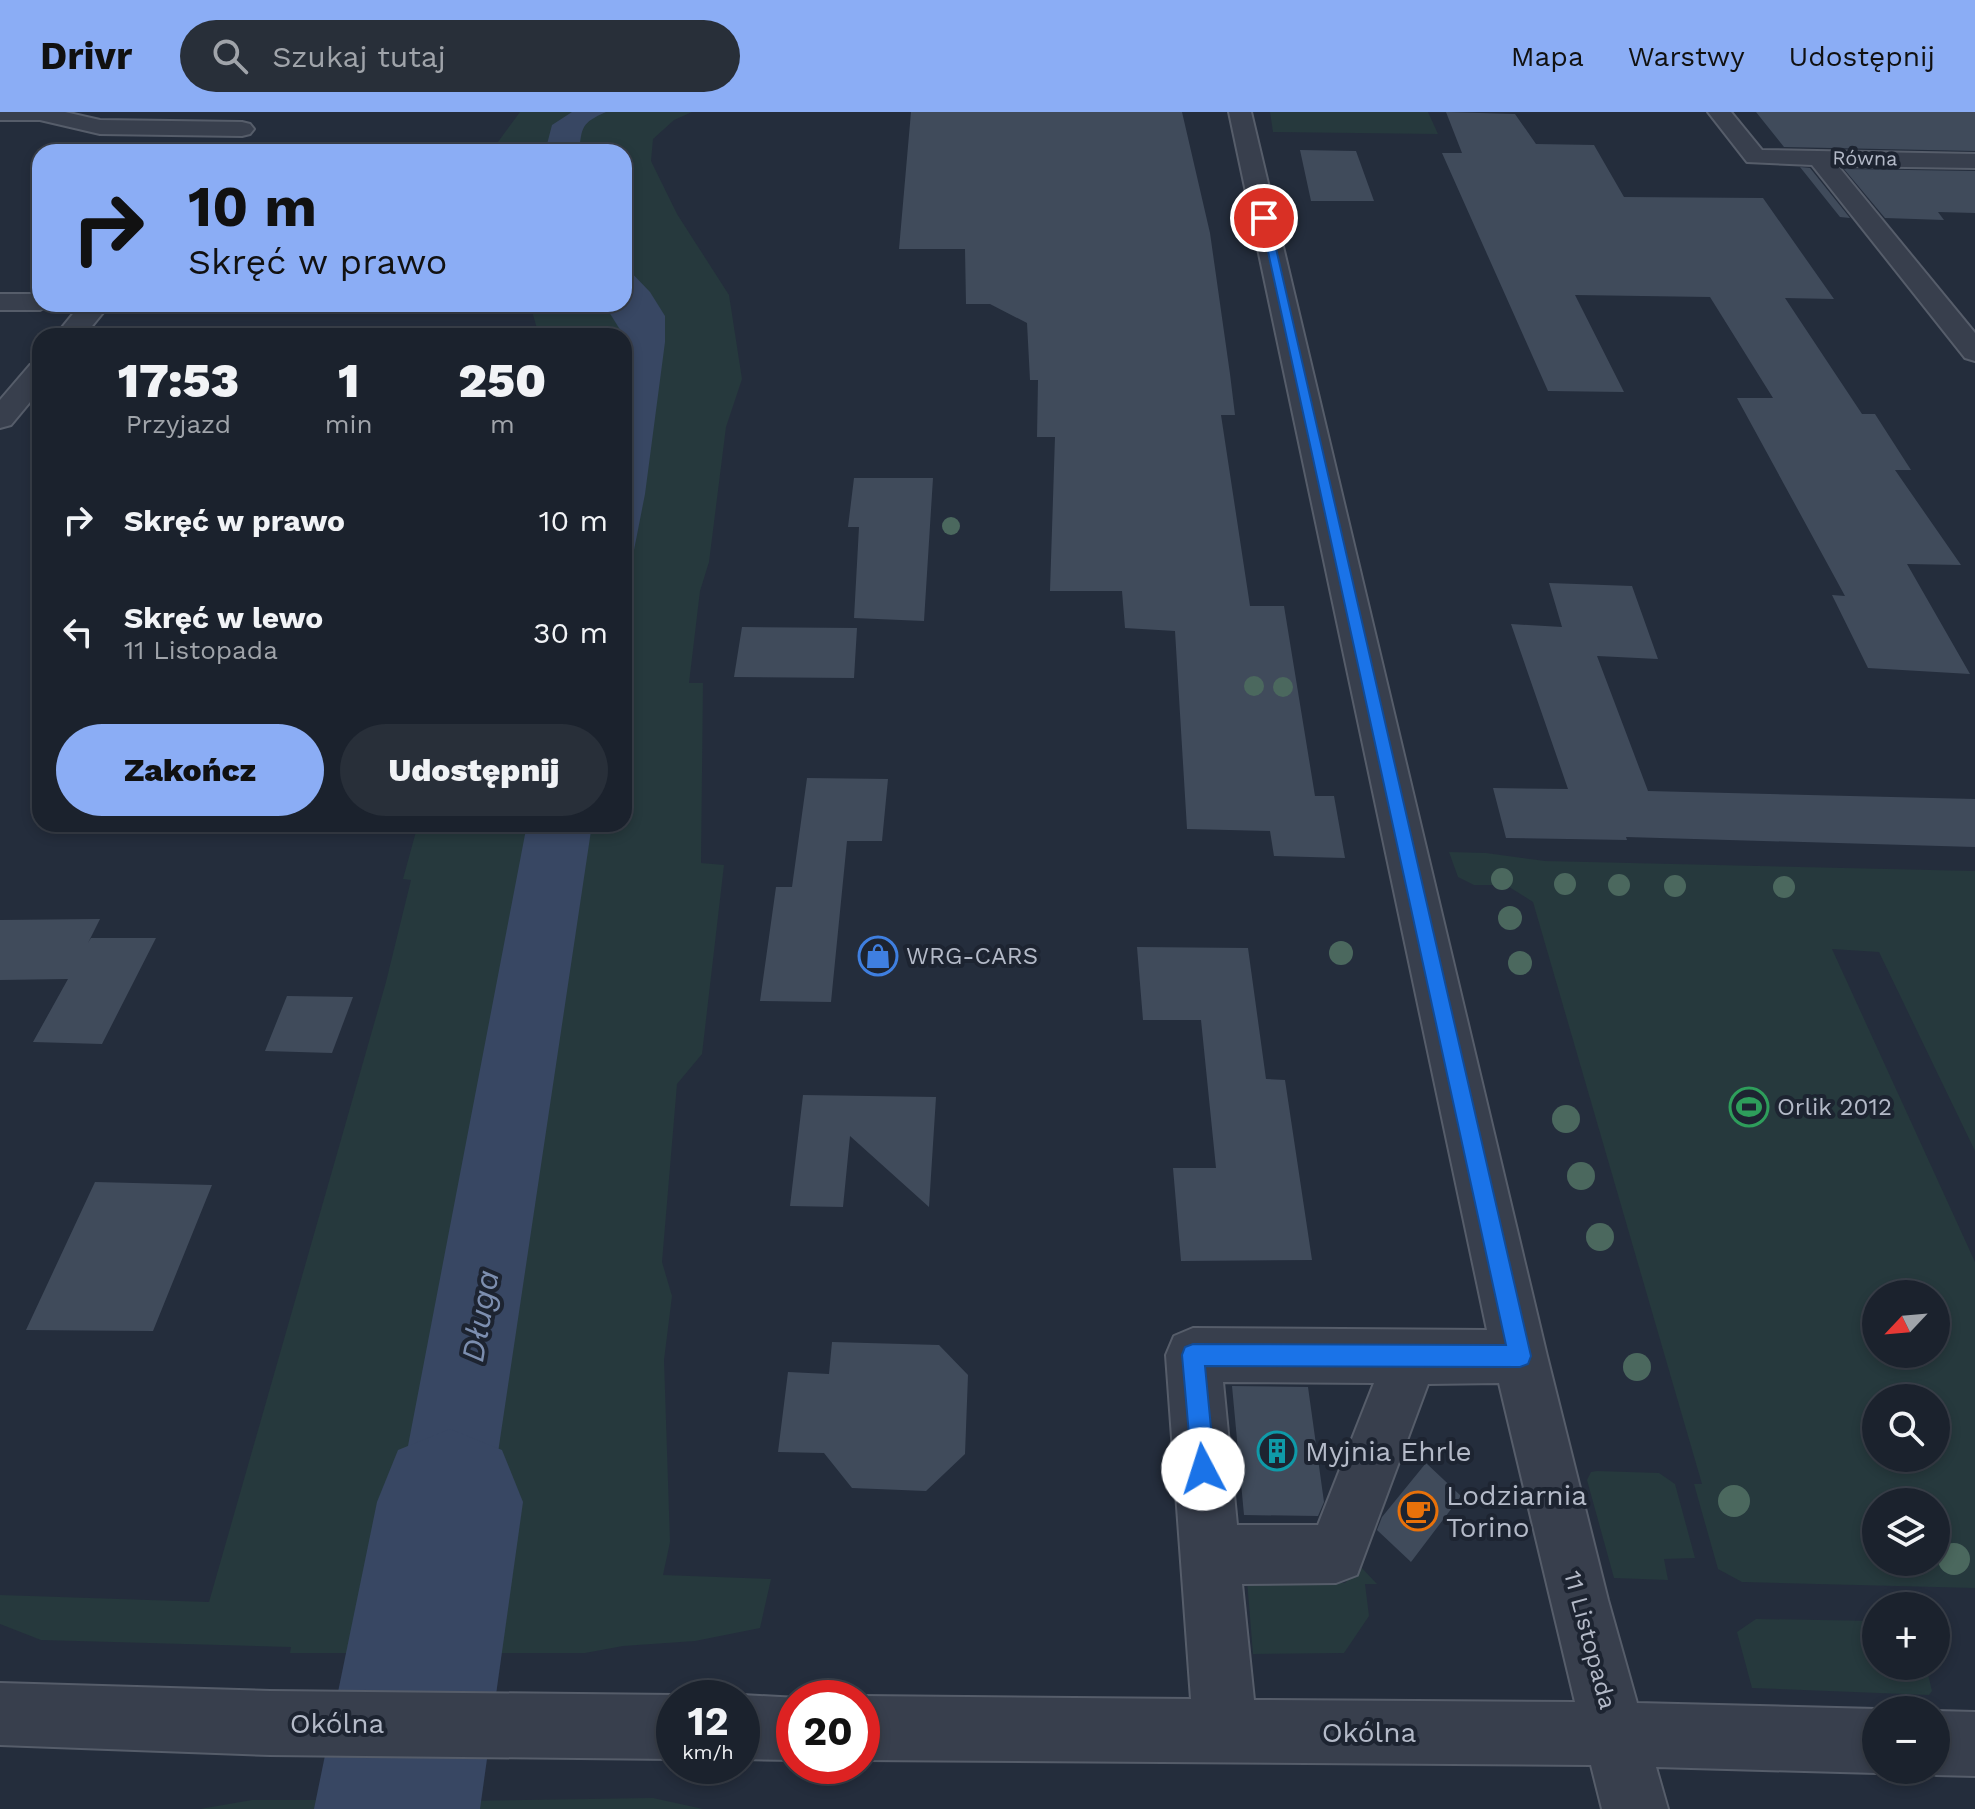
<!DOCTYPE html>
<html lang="pl">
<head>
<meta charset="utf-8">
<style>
  :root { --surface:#1b222d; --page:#282f39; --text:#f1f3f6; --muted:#a0a4aa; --line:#393f49; --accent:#8badf5 }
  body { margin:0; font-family:"Work Sans",sans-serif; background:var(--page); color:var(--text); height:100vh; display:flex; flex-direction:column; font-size:30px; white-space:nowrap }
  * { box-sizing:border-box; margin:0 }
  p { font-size:26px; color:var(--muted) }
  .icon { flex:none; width:44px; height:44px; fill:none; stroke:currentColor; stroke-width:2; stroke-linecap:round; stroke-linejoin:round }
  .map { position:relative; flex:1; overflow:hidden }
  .side { position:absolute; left:32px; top:216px; width:600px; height:504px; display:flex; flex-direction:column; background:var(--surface); border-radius:24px; box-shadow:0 4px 12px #0003,0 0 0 2px var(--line) }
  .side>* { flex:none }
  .guide { position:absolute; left:32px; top:32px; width:600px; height:168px; border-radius:24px; box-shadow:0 4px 12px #0003,0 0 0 2px var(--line); background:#8badf5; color:#111; overflow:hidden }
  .needle { width:52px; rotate:244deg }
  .tools { position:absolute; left:1862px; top:1168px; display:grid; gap:16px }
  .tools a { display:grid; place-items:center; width:88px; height:88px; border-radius:50%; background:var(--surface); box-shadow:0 4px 12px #0003,0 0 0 2px var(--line); font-size:40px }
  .speed { position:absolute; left:656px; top:1568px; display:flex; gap:16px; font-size:40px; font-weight:700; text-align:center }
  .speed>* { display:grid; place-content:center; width:104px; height:104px; border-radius:50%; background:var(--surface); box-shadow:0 4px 12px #0003,0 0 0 2px var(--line); line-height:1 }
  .speed small { font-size:20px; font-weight:400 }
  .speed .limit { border:12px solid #d22; background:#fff; color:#111 }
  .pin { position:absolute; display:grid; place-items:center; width:68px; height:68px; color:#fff; margin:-34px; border:4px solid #fff; border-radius:50%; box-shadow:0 2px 8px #0007 }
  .me { position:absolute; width:88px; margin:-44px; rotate:355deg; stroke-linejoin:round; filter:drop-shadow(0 0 6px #0008) }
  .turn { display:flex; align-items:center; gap:28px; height:168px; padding:0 24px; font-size:36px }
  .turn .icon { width:104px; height:104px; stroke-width:2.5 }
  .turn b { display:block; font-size:56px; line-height:68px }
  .eta { display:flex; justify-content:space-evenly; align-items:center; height:136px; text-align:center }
  .eta b { font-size:48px; font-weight:800; line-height:56px }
  .primary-button { display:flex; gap:16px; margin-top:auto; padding:16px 24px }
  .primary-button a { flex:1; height:92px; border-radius:48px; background:var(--accent); color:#111; font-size:32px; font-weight:800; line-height:92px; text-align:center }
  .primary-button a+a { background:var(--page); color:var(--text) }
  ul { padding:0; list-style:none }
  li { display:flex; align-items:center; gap:24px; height:112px; padding:0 24px }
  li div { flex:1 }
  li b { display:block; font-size:30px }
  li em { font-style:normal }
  header { display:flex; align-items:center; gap:48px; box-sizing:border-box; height:112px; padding:0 40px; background:var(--accent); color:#111 }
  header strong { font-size:38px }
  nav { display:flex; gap:44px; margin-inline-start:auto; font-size:28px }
  .search { width:560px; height:72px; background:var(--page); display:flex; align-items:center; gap:20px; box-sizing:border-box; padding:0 28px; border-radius:44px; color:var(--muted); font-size:30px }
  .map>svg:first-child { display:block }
  .green { fill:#26393d; fill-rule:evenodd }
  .water { fill:#384763 }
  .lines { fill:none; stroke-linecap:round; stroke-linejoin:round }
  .river { fill:#384763; fill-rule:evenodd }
  .building { fill:#404b5b }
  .minor-casing { stroke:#565d6a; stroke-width:4 }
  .minor { fill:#383f4d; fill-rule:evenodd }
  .tree { fill:#4b685e }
  .route { fill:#1a73e8; stroke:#114b97; stroke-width:2 }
  .labels { text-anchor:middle; stroke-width:8; stroke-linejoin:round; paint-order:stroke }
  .far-street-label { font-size:20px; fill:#b4bac8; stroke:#1d2431 }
  .poi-label { font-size:24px; fill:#b4bac8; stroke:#1d2431; text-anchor:start }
  .street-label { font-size:24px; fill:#b4bac8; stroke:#1d2431 }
  .near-poi-label { font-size:28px; fill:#b4bac8; stroke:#1d2431; text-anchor:start }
  .near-street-label { font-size:28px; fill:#b4bac8; stroke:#1d2431 }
  .near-water-label { font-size:32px; font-style:italic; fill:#7c8eaf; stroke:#1d2431 }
</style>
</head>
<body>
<header>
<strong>Drivr</strong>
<div class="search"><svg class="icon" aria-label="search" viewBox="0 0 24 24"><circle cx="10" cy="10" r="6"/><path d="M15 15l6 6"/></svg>Szukaj tutaj</div>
<nav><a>Mapa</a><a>Warstwy</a><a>Udostępnij</a></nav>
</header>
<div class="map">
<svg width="1975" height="1697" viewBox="0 0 1975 1697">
  <rect width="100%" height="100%" fill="#242d3c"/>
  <path class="green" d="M520 0H692L674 8 653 27 651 49 677 102 729 183 742 267 726 315 709 450 700 479 689 571H703L701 751 724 753 702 942 677 972 662 1150 672 1184 664 1248 670 1430 663 1463 771 1467 760 1516 695 1529 623 1534 585 1541H290L291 1535 41 1528 0 1512V1483L209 1490 386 870 411 768 403 767 418 712H624V224H539L530 192H624V40H495V34Z
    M1270 0H1428L1438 22 1273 20Z
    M1449 740 1486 741 1545 749 1975 759V1039L1879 840 1832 837 1975 1150V1476L1742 1470 1718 1457 1694 1372H1702L1533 790 1506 773H1474L1458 765ZM1936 1182V1242H1876V1182ZM1876 1286H1936V1346H1876ZM1876 1390H1936V1450H1876Z
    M1597 1359 1659 1361 1675 1372 1695 1446 1664 1447 1668 1468 1614 1466 1587 1368 1591 1360Z
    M1360 1454 1377 1472H1365L1369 1504 1344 1541 1253 1542 1247 1468 1345 1471Z
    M1756 1507 1876 1509V1554H1926L1932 1579 1929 1583 1752 1576 1737 1520Z
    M653 1686 703 1697H456L458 1689Z
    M252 1688H349L348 1697H200Z"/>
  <path class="water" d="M572 0H606C581 11 582 15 579 40H545L552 13Z
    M624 153 650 180 665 204V230L645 382 624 489V224L604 192H624Z
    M527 712H592L493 1374 483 1541H387L399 1460 403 1360Z
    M349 1688 458 1689 456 1697H348Z"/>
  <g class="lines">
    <path class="river" d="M450 1317 502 1338 523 1390 480 1697H314L377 1390 398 1338Z"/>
  </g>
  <path class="building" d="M911 0H1182L1210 121 1230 262 1235 303H1221L1250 494H1284L1315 684H1334L1345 746 1274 744 1270 719 1187 717 1175 519 1125 516 1122 479H1050L1055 325H1037L1038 268H1030L1027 211 990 192H966L965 137H899Z
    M1446 0 1515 2 1536 32 1594 33 1624 85 1763 86 1834 187 1785 186 1862 302H1875L1911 358H1895L1961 453 1907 452 1970 562 1868 556 1832 483 1845 484 1737 286H1773L1710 185 1575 183 1624 280 1548 279 1442 41H1462Z
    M1756 0H1975V39L1784 35Z
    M1300 38 1356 39 1374 89H1311Z
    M1800 55 1810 56 1850 106 1840 105Z
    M1844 57 1975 59V101L1938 100 1944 108 1885 106Z
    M854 366H933L924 509 854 506 859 415H848Z
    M1549 471 1632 474 1658 547 1597 544 1648 679 1975 687V735L1626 725 1627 728 1506 726 1493 676 1568 677 1511 512 1562 515Z
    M742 515 857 516 854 566 734 565Z
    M807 666 888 667 882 729H847L831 890 760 889 776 775H792Z
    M100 807 88 831 91 826H156L102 932 33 930 68 867 0 868V808Z
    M1137 835 1248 836 1266 967 1285 968 1312 1148 1181 1149 1173 1056H1216L1201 908H1143Z
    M287 884 353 885 332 941 265 939Z
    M803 983 936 985 929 1095 850 1024 843 1095 790 1094Z
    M95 1070 212 1073 153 1219 26 1218Z
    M832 1230 939 1233 968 1263 965 1342 926 1379 852 1376 824 1341 778 1340 788 1260 829 1262Z
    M1232 1274 1308 1275 1324 1390 1318 1404 1244 1403Z
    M1426 1351 1461 1384 1411 1450 1377 1418 1382 1405Z"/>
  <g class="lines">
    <defs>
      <path id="minor" d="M0 0H65L100 8 242 10 250 12 254 17 250 22 242 24 100 22 40 8H0Z
        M1229 0H1251L1547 1244 1608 1488 1637 1591 1876 1597V1658H1883L1876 1661 1656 1655 1668 1697H1602L1591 1653 862 1648V1586H858L862 1584 1191 1587 1166 1243 1174 1224 1193 1216 1487 1218ZM1223 1270 1374 1271 1318 1413H1237ZM1499 1271 1575 1590 1254 1588 1242 1472 1336 1471 1357 1463 1428 1272Z
        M1708 0H1731L1762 38 1975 42V56L1838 54 1975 221V249L1965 246 1812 53 1747 50Z
        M0 182H40V192H52L40 198H0Z
        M81 192H110L84 224H55Z
        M40 250V278L11 313 0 316V288L30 253Z
        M0 1571 270 1579 674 1583 680 1586H674V1647L270 1643 0 1633Z
        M742 1583 798 1586H794V1648L742 1647V1586H736Z
        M1936 1599 1975 1600V1664L1936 1663 1924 1658H1936Z"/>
    </defs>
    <use href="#minor" class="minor-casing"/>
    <use href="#minor" class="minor"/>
  </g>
  <g class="tree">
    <circle cx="951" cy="414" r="9"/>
    <circle cx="1254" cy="574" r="10"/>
    <circle cx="1283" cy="575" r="10"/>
    <circle cx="1502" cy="767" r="11"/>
    <circle cx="1565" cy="772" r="11"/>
    <circle cx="1619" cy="773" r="11"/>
    <circle cx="1675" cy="774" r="11"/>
    <circle cx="1784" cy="775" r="11"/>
    <circle cx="1510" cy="806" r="12"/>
    <circle cx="1341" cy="841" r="12"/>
    <circle cx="1520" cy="851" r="12"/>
    <circle cx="1566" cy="1007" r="14"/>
    <circle cx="1581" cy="1064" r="14"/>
    <circle cx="1600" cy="1125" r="14"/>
    <circle cx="1637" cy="1255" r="14"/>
    <circle cx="1734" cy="1389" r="16"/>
    <circle cx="1954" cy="1447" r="16"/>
  </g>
  <path class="route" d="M1260 103 1269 106 1531 1244 1528 1252 1520 1255 1205 1254 1215 1357 1212 1366 1203 1369 1195 1366 1192 1357 1182 1243 1185 1235 1193 1232 1506 1233Z"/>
  <defs>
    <symbol id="shop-ring" viewBox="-11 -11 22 22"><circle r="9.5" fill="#1d2431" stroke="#3f7fe0" stroke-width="1.5"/><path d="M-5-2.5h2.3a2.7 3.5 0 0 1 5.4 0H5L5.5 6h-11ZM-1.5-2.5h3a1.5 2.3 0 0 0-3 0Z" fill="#3f7fe0"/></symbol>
    <symbol id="stadium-ring" viewBox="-11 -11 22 22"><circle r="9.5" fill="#1d2431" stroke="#2e9e5b" stroke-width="1.5"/><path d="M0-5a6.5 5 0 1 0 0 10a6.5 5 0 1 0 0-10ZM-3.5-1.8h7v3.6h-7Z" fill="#2e9e5b"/></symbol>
    <symbol id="building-ring" viewBox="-11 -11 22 22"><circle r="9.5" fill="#1d2431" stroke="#0f9aa8" stroke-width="1.5"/><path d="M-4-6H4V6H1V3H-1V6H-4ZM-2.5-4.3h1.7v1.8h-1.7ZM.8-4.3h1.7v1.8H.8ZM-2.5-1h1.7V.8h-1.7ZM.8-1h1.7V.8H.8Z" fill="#0f9aa8"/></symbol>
    <symbol id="cafe-ring" viewBox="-11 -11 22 22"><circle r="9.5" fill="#1d2431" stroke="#e8710a" stroke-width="1.5"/><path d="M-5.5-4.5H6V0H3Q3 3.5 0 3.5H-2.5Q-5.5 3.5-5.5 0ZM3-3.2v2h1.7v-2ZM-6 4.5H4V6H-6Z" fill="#e8710a"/></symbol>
  </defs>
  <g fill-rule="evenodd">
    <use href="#shop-ring" x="856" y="822" width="44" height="44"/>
    <use href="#stadium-ring" x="1727" y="973" width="44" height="44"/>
    <use href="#building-ring" x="1255" y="1317" width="44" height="44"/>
    <use href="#cafe-ring" x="1396" y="1377" width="44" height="44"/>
  </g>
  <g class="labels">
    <g class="far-street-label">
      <text transform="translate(1865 46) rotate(1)" y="7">Równa</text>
    </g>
    <g class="poi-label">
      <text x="906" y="852">WRG-CARS</text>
      <text x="1777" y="1003">Orlik 2012</text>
    </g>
    <g class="street-label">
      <text transform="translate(1590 1528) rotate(75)" y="8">11 Listopada</text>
    </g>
    <g class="near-poi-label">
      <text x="1305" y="1349">Myjnia Ehrle</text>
      <text x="1446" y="1393">Lodziarnia<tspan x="1446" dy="32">Torino</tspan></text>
    </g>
    <g class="near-street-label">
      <text x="337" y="1621">Okólna</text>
      <text x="1369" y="1630">Okólna</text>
    </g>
    <g class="near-water-label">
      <text transform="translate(480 1204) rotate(-80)" y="11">Długa</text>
    </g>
  </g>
</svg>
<div class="tools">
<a><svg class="needle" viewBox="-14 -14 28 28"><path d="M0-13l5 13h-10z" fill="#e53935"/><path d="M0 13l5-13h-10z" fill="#a0a4aa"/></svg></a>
<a><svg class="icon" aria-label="search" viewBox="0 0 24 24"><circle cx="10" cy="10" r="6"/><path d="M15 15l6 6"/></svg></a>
<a><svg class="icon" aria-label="layers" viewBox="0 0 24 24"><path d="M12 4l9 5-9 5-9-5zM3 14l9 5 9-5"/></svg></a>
<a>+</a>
<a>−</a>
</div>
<div class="speed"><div>12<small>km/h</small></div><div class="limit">20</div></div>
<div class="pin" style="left:1264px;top:106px;background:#d93025"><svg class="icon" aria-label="arrive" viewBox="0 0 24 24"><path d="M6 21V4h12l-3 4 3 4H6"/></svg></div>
<svg class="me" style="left:1203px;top:1357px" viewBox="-20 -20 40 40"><circle r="19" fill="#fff"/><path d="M0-13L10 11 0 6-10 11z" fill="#1a73e8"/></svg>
<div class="guide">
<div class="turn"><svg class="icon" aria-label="right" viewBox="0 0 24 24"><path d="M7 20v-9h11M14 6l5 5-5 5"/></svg><div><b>10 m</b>Skręć w prawo</div></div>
</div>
<section class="side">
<div class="eta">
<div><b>17:53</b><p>Przyjazd</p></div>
<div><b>1</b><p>min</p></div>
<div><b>250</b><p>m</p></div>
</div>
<ul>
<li><svg class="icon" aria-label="right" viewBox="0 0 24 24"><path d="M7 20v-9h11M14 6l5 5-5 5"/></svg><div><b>Skręć w prawo</b></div><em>10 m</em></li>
<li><svg class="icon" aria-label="left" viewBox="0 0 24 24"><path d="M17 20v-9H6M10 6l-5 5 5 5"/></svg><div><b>Skręć w lewo</b><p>11 Listopada</p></div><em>30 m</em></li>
</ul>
<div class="primary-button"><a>Zakończ</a><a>Udostępnij</a></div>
</section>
</div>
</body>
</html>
